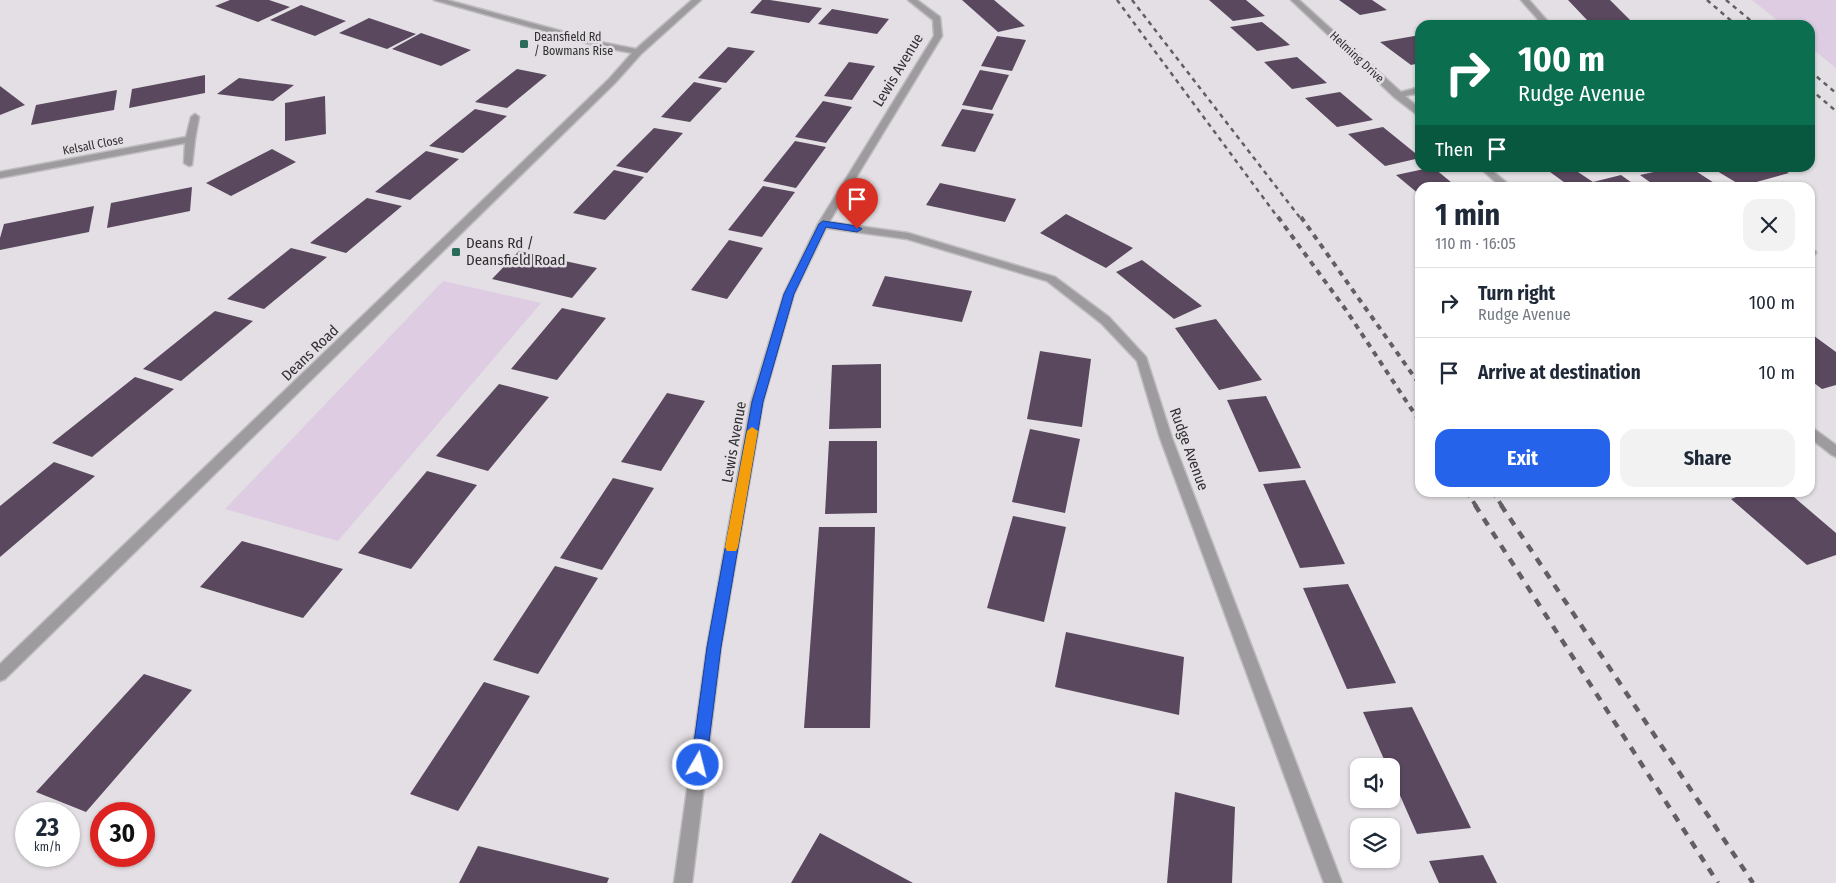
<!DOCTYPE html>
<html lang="en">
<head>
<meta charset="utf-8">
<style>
  :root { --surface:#fff; --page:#f2f2f3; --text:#1f2937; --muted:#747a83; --line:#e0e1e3; --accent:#2563eb }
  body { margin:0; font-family:"Fira Sans Condensed",sans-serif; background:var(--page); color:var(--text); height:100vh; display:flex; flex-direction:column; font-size:19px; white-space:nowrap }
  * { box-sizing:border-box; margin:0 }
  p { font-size:16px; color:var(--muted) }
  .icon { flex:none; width:28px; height:28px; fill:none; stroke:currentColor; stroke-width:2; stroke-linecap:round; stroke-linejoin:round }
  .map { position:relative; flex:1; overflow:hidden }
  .details { position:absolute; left:1415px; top:182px; width:400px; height:315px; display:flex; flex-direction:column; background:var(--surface); border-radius:15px; box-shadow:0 1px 4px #0004 }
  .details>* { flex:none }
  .hud { position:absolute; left:1415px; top:20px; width:400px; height:152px; border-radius:15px; box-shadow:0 1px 4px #0004; background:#0b6e4f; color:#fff; overflow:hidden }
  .fabs { position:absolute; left:1350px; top:758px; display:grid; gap:10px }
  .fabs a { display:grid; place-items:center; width:50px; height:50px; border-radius:10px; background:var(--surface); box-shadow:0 1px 4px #0004; font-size:25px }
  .speed { position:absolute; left:15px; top:802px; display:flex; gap:10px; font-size:25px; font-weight:700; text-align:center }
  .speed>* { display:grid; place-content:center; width:65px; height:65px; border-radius:50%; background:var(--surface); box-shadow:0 1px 4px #0004; line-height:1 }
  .speed small { font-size:12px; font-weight:400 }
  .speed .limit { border:8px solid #d22; background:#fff; color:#111 }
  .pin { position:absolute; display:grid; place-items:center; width:42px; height:42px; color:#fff; margin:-51px -21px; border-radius:50% 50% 50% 0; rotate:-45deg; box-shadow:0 0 5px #0007 }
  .pin .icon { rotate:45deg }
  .me { position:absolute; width:55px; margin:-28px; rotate:8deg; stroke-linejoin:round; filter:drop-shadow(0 0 4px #0008) }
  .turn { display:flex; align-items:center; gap:18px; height:105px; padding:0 20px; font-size:22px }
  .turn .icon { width:65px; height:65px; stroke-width:2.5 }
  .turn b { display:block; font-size:35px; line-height:42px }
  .then { display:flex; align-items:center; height:48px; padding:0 20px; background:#0003; gap:10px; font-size:19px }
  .round { display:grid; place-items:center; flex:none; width:52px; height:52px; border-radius:15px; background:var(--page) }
  .summary { display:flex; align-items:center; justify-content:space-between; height:85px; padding:0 20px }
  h1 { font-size:30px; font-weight:700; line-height:38px }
  .action { display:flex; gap:10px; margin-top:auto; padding:10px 20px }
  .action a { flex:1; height:58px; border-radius:15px; background:var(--accent); color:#fff; font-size:20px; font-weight:700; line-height:58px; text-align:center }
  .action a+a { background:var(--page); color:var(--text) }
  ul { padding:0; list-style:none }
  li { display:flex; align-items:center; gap:15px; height:70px; padding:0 20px; border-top:1px solid var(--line) }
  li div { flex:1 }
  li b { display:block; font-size:19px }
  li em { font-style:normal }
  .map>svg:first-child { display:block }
  .green { fill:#decce2 }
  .building { fill:#5a485e }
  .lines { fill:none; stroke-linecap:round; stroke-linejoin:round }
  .minor-casing { stroke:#bfbcc0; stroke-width:3 }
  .minor { fill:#9d9b9d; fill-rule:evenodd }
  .rail-far2 { stroke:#615f62; stroke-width:2.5; stroke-dasharray:4.5 4.5; stroke-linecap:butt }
  .rail-far1 { stroke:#615f62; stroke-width:4; stroke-dasharray:5.5 5.5; stroke-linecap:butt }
  .rail { stroke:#615f62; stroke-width:4.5; stroke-dasharray:8 8; stroke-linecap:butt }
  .route { fill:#2563eb; stroke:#184099 }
  .slow { fill:#f59e0b }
  .poi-dot { fill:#2b6b5a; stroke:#e3dfe4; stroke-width:2 }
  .labels { text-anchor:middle; stroke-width:5; stroke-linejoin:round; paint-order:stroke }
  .far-poi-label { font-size:12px; fill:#312f31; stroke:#e3dfe4; text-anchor:start }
  .far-street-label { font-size:12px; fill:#312f31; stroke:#e3dfe4 }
  .street-label { font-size:15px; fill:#312f31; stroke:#e3dfe4 }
  .poi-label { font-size:15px; fill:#312f31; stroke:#e3dfe4; text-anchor:start }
</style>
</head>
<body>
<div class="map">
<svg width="1836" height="883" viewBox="0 0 1836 883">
  <rect width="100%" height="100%" fill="#e3dfe4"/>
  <path class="green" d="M1752 0H1836V68L1810 47V25H1783Z
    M443 281 541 303 338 541 225 509Z"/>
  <path class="building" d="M230 0H269L290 7 258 22 215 6Z
    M762 0H770L822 8 809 23 750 13Z
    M962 0H994L1025 26 998 32Z
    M1209 0H1246L1265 16 1233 21Z
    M1339 0H1372L1387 10 1360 15Z
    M1568 0H1610L1630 20H1587Z
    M301 5 346 21 315 36 270 20Z
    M832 9 889 19 877 34 818 24Z
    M369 18 416 34 387 49 339 33Z
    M1262 22 1290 45 1257 51 1230 27Z
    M421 33 471 50 441 66 392 49Z
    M1420 35V63L1411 65 1380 42Z
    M997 36 1026 40 1012 71 981 66Z
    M728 47 755 51 726 83 698 78Z
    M1297 57 1327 83 1292 89 1264 62Z
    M849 62 875 66 852 100 824 96Z
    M517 69 547 75 507 108 475 102Z
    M980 70 1009 75 992 110 962 105Z
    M205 75V93L129 108 132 89Z
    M239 78 294 85 273 101 217 94Z
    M694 82 722 88 690 122 661 117Z
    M0 86 25 105 0 115Z
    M117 90 114 110 31 125 36 105Z
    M1340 92 1373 120 1337 127 1305 98Z
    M325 96 326 134 285 141V103Z
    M823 101 852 107 826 143 795 137Z
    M475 109 507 116 463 153 429 146Z
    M962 109 994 114 975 152 941 146Z
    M1383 127 1420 157V158L1385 166 1348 134Z
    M654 128 683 133 647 173 616 166Z
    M795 141 826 147 796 188 763 181Z
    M272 149 296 162 231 196 206 183Z
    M426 151 459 159 410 200 375 192Z
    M1429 168H1434L1458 188H1420V195L1396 175Z
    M1552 168H1572L1593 182 1621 175 1639 188H1572L1546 169Z
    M1672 168H1691L1722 188H1658L1640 175Z
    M1712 168H1780L1789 173 1742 186Z
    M614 170 644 177 605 220 573 213Z
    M940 183 1016 199 1005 222 926 205Z
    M763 186 795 192 762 237 728 230Z
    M192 187 190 211 107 228 111 203Z
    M367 198 402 206 346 253 310 243Z
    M94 206 89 232 0 250V238L4 224Z
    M1066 214 1133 248 1106 268 1040 233Z
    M729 240 763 248 727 299 691 290Z
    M291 248 327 257 264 309 227 299Z
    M519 251 597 268 572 298 492 279Z
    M1142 260 1202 306 1174 319 1116 272Z
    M885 276 972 291 962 322 872 306Z
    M562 308 606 318 557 380 511 369Z
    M215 311 253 321 181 381 143 369Z
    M1216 319 1262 380 1219 390 1175 328Z
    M1810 333 1836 352V385L1822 389 1810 380Z
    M1040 351 1091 359 1082 427 1027 419Z
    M881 364V428L829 429 832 365Z
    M135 377 174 389 92 457 52 443Z
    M499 384 549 397 488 471 436 456Z
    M667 393 705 401 661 471 621 462Z
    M1266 396 1301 468 1259 472 1227 400Z
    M1030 429 1080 439 1065 513 1012 502Z
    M829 441H877V513L825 514Z
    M54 462 95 476 0 557V506Z
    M427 471 477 485 411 569 358 553Z
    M613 478 654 488 602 570 560 558Z
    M1305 480 1345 564 1300 568 1263 484Z
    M1749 492H1788L1836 533V555L1807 565 1731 499Z
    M1013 516 1066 527 1044 622 987 608Z
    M819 527H875L870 728H804Z
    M242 541 343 569 303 618 200 587Z
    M555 566 598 578 538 674 493 660Z
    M1348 584 1396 683 1347 689 1303 588Z
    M1066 632 1184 657 1179 715 1055 687Z
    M144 674 192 690 86 812 36 792Z
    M484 682 530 696 458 811 410 794Z
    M1412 707 1471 828 1417 834 1391 775V766H1387L1363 712Z
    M1175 792 1235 807 1232 883H1167Z
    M820 833 913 883H791Z
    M478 846 609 878 607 883H459Z
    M1483 855 1497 883H1439L1429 861Z"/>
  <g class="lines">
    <defs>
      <path id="minor" d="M434 0H447L605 43 636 49 692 0H701L641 54 615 83 5 679 0 681V664L609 79 632 53 601 47Z
        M908 0H917L940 17 942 36 829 222 908 233 1055 277 1109 317 1146 357 1172 438 1342 883H1324L1160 438 1137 361 1101 323 1047 281 907 239 826 228 794 294 763 402 721 647 692 883H674L707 647 751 402 784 294 818 224 934 36 933 20Z
        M1291 0H1299L1401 92 1420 87V93L1405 96 1420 109V117L1394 97Z
        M1521 0H1529L1551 25H1543Z
        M195 114 199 117 195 139 192 165 189 166 184 163 185 143 0 178V172L186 137 191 117Z
        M1480 168H1489L1513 188H1502Z
        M1810 248 1816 252 1815 254 1810 255Z
        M1810 426 1836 445V457L1832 455 1810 438Z"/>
    </defs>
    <use href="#minor" class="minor-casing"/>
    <use href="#minor" class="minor"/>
    <path class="rail-far2" d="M1117 0 1279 219
      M1132 0 1301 219
      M1707 0 1736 25
      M1726 0 1756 25
      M1810 71 1836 93
      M1810 89 1836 111"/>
    <path class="rail-far1" d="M1278 217 1346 310 1420 422
      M1301 217 1420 385
      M1467 492 1476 506
      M1493 492 1502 506"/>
    <path class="rail" d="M1475 505 1718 883
      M1501 505 1753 883"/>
  </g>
  <path class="route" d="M823 221 857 226 862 229 857 232 826 227 794 294 763 402 721 647 706 765 703 770 698 772 693 770 691 765 707 647 752 402 784 294 819 224Z"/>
  <path class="slow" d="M752 427 758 431 738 547 736 551H727L725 547 747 431Z"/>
  <g class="poi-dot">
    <rect x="519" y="39" width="10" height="10" rx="2.5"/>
    <rect x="451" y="247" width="10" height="10" rx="2.5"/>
  </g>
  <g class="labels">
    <g class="far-poi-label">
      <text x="534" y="41">Deansfield Rd<tspan x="534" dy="14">/ Bowmans Rise</tspan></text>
    </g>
    <g class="far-street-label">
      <text transform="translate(1357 57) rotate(43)" y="4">Helming Drive</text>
      <text transform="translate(93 145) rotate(-11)" y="4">Kelsall Close</text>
    </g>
    <g class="street-label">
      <text transform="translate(898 70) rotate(-59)" y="5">Lewis Avenue</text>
      <text transform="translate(310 353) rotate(-44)" y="5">Deans Road</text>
      <text transform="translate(734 442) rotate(-80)" y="5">Lewis Avenue</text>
      <text transform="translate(1189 449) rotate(70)" y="5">Rudge Avenue</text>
    </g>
    <g class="poi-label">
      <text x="466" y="248">Deans Rd /<tspan x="466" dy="17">Deansfield Road</tspan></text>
    </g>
  </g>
</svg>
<div class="fabs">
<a><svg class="icon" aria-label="sound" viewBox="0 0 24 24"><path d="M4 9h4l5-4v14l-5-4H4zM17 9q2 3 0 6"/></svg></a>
<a><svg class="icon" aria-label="layers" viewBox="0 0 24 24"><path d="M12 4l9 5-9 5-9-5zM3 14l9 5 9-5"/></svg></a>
</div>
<div class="speed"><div>23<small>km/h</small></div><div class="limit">30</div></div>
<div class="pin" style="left:857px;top:229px;background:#d93025"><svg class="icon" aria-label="arrive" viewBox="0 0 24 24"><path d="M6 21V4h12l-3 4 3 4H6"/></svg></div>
<svg class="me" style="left:698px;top:765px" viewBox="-20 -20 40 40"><circle r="17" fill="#2563eb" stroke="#fff" stroke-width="3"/><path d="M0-11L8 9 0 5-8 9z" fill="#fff"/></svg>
<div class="hud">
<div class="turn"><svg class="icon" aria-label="right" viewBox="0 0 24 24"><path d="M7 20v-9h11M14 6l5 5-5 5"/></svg><div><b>100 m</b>Rudge Avenue</div></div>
<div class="then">Then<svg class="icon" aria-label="arrive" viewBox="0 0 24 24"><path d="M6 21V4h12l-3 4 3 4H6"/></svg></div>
</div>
<section class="details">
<div class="summary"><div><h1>1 min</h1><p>110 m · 16:05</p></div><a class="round"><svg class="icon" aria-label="close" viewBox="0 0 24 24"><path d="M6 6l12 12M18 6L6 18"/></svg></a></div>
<ul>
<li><svg class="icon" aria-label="right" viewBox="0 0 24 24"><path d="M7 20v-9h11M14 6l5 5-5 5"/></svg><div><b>Turn right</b><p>Rudge Avenue</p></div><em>100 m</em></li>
<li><svg class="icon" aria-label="arrive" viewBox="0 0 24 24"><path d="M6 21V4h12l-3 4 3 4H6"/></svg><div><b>Arrive at destination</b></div><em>10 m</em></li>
</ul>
<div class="action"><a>Exit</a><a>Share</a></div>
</section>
</div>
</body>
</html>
